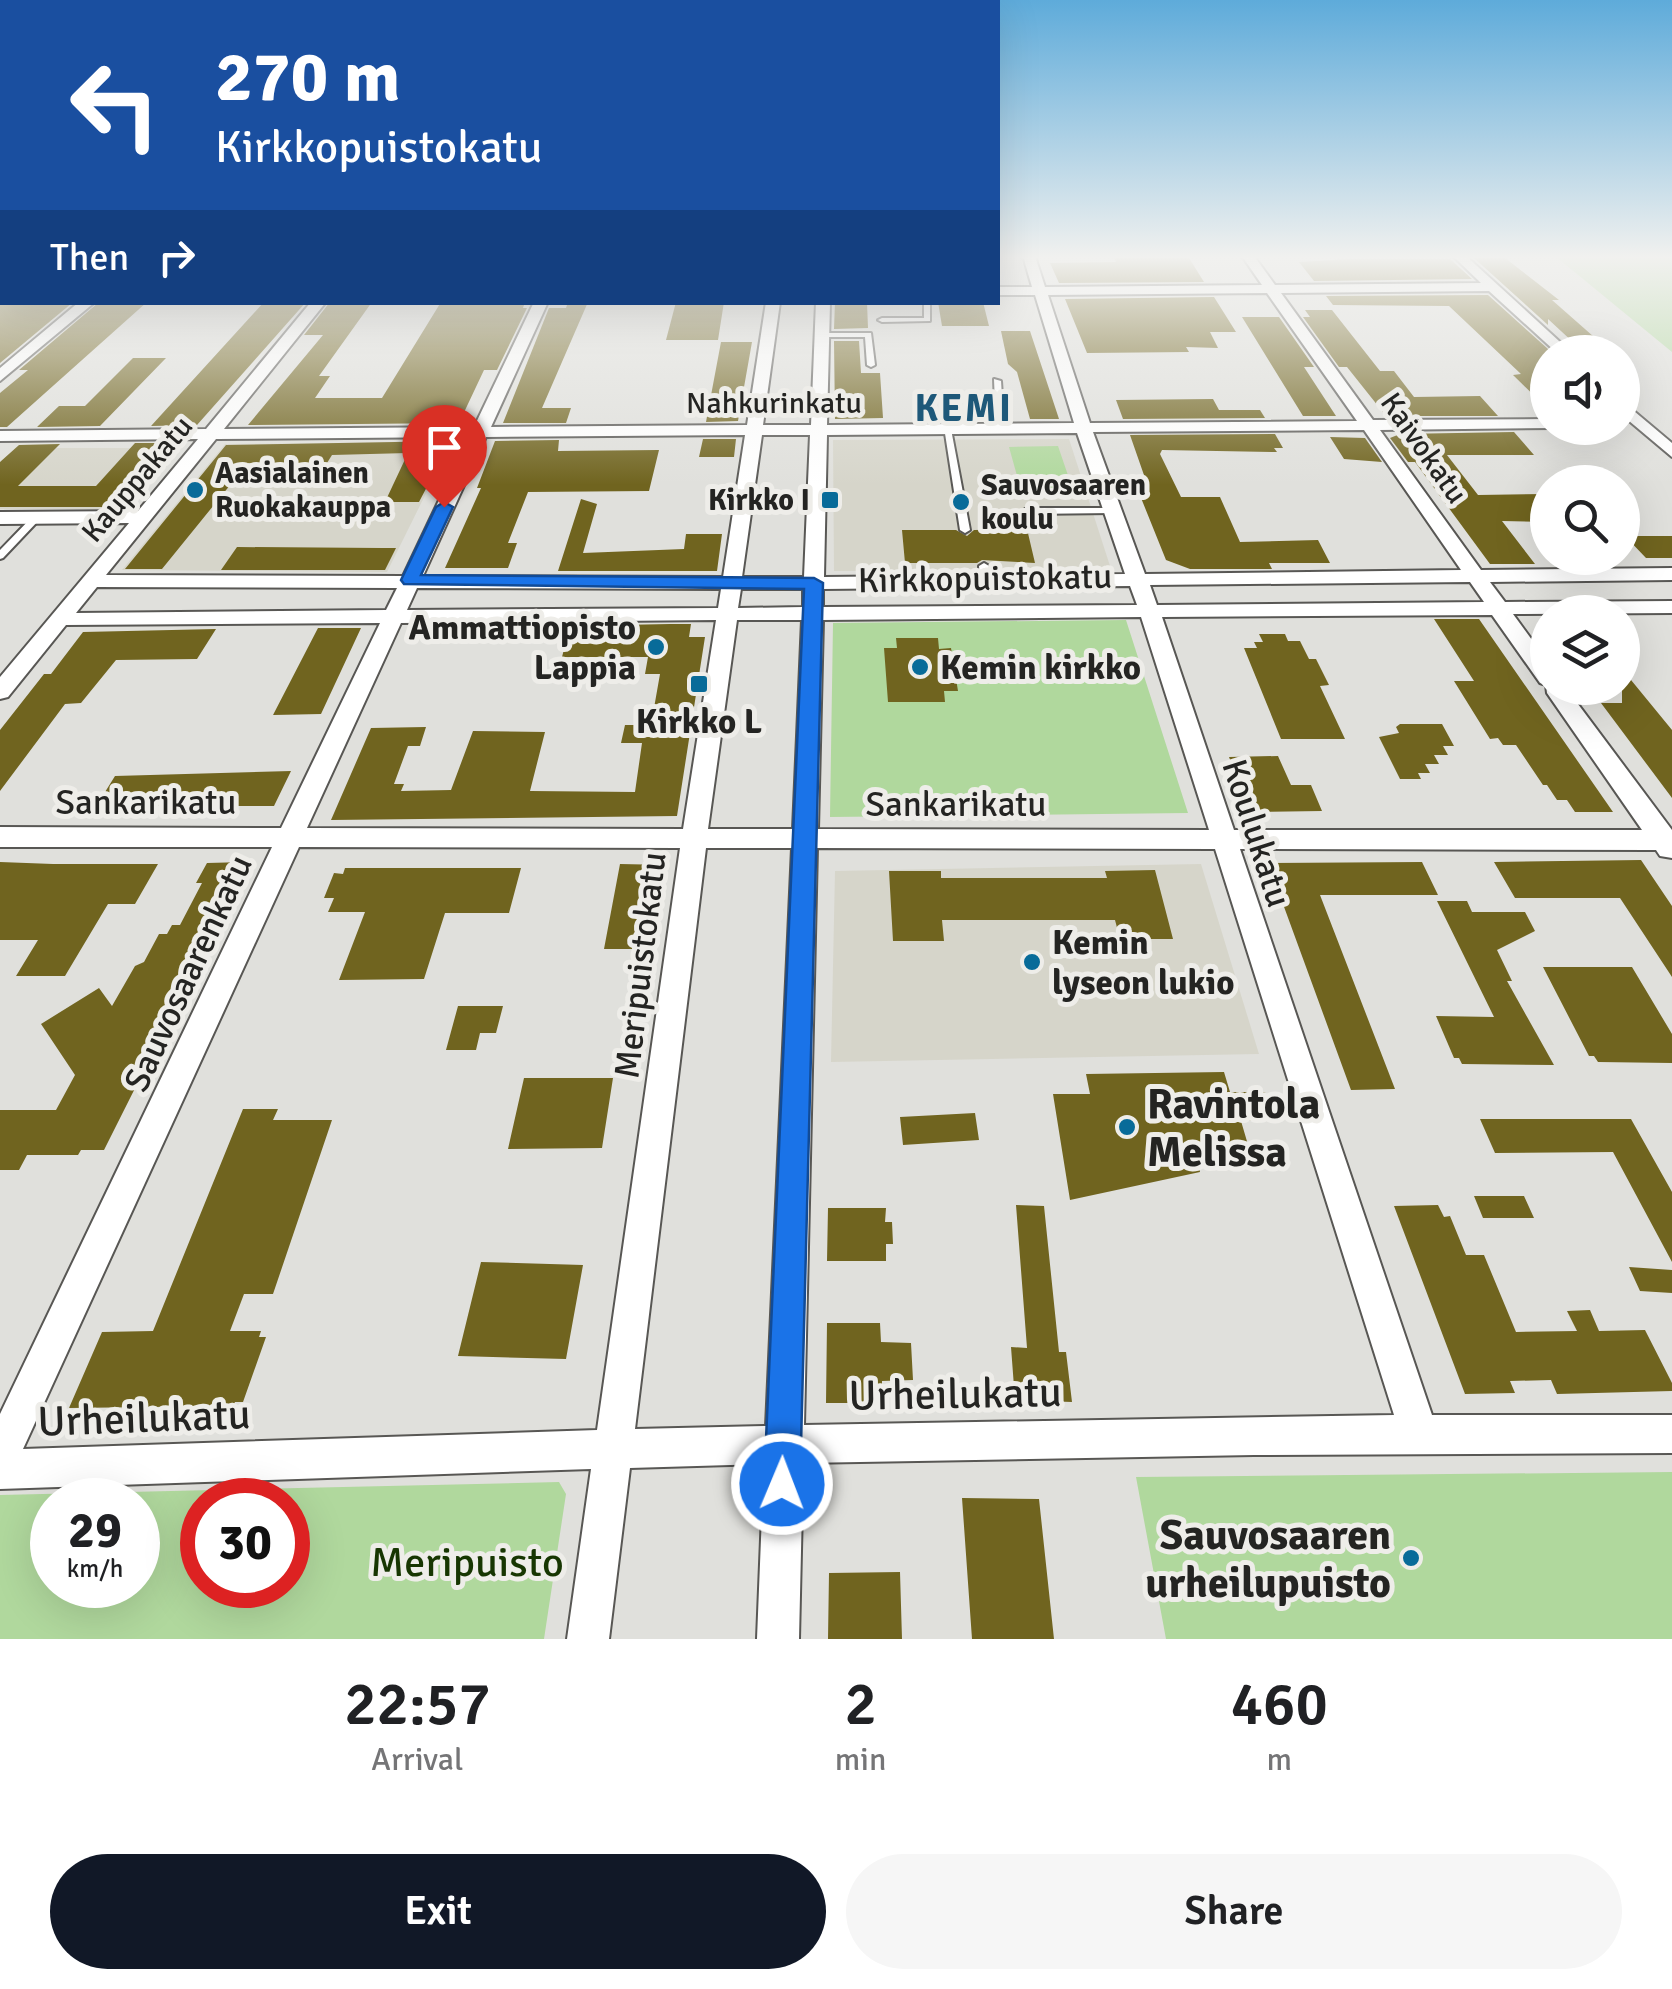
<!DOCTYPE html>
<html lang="en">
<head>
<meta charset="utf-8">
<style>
  :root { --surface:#fff; --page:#f6f6f6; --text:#202124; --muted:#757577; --accent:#111827 }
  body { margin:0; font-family:Signika,sans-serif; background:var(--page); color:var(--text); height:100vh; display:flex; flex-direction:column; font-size:38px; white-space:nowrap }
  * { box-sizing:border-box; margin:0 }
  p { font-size:32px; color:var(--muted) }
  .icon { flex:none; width:55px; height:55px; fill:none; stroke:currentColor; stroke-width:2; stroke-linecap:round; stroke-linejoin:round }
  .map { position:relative; height:1639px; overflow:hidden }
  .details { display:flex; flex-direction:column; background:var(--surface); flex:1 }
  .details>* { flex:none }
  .banner { position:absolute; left:0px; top:0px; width:1000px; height:305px; box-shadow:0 10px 40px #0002; background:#1a4fa0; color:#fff; overflow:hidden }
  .tools { position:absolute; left:1530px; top:335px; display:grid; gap:20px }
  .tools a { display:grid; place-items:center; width:110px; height:110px; border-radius:50%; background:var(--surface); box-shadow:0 10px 40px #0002; font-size:50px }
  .speed { position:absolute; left:30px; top:1478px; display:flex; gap:20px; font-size:50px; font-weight:700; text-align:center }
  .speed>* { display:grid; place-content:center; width:130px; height:130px; border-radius:50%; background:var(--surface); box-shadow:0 10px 40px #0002; line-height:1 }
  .speed small { font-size:25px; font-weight:400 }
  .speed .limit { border:15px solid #d22; background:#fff; color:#111 }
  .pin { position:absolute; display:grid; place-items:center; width:85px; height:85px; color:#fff; margin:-102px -42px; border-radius:50% 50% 50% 0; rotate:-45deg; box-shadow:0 0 10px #0007 }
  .pin .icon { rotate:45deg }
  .me { position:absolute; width:110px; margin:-55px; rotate:1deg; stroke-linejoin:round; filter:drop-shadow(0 0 8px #0008) }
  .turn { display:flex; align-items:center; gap:35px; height:210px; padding:0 50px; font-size:45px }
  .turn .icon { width:130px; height:130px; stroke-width:2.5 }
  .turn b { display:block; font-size:70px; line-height:85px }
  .then { display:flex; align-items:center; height:95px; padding:0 50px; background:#0003; gap:20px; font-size:38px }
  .eta { display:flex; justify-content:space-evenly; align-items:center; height:170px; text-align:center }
  .eta b { font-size:60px; font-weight:600; line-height:70px }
  .primary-button { display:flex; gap:20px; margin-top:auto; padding:20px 50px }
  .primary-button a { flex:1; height:115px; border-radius:60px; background:var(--accent); color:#fff; font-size:40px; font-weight:600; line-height:115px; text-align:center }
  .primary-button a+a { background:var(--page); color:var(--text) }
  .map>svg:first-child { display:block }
  .built { fill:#d6d5ca }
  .green { fill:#b0d89d; fill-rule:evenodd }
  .building { fill:#70641f }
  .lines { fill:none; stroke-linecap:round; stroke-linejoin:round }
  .lane-casing { stroke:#585754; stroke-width:4 }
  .street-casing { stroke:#585754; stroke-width:4 }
  .lane { fill:#fff; fill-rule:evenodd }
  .street { fill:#fff; fill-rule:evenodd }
  .route { fill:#1a73e8; stroke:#114b97; stroke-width:2.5 }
  .poi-dot { fill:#086b99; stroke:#eeede9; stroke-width:4 }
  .labels { text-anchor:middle; stroke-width:10; stroke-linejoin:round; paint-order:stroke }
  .far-street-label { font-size:30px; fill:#242422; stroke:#eeede9 }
  .far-poi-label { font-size:30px; font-weight:bold; fill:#242422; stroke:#eeede9; text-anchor:start }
  .street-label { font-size:35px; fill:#242422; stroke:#eeede9 }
  .poi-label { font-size:35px; font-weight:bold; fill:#242422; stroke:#eeede9; text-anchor:start }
  .far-district-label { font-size:38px; font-weight:bold; letter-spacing:2.5px; fill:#1e5879; stroke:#eeede9 }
  .near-poi-label { font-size:42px; font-weight:bold; fill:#242422; stroke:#eeede9; text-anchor:start }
  .near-street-label { font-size:42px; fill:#242422; stroke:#eeede9 }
  .near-park-label { font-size:42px; fill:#173602; stroke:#eeede9 }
</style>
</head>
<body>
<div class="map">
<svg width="1672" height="1639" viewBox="0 0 1672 1639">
  <rect width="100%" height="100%" fill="#e0e0dc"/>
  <path class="built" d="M1069 439 1111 569 834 571 833 440Z
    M451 443 387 572 122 570 225 444Z
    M56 448H170L118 509H0V504Z
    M1201 864 1259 1054 831 1062 835 871Z"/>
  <path class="green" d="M1555 256H1672V352Z
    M1058 446 1073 490H1021L1009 447Z
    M1126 620 1188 813 830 817 833 623Z
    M1672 1472V1639H1166L1136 1477Z
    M559 1482 566 1494 544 1639H0V1495ZM138 1500V1585H52V1500ZM288 1500V1585H202V1500Z"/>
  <path class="building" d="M1114 258H1189L1204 282 1059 283 1050 263 1116 262Z
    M1474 258H1505L1559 300H1552L1602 344H1575L1548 319V325Z
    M1350 259H1450L1472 279 1314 281 1299 262Z
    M1488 295 1548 349V409L1513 375 1521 374 1449 306 1333 305 1326 296Z
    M1214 297 1236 332H1210L1218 348 1186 347 1189 352 1087 353 1065 299Z
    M109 302H147L7 427H0V393L28 370H19L98 303Z
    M264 302H306L197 425 151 426Z
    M330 302H372L319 376H330L315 398H382L441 302H525L523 308H527L497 370H484L459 423 248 425 323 335H304Z
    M568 302H588L542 408H571L566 423H503L549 308H566Z
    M676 302H724L718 340H666Z
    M835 302H867L868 328 834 329Z
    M938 302H983L989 326H942Z
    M0 303H72L0 363Z
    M1305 310H1332L1380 371H1394L1414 397 1480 396 1498 416H1386L1347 367H1339L1303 317H1310Z
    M1242 317H1279L1314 367H1304L1336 416H1303Z
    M1001 331H1030L1059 419H1030L1017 372 1008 364Z
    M834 341H859L861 373H880L883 418 835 419Z
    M721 342H752L738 421 706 422Z
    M133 358H166L100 426 37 427 59 406H85Z
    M1213 399 1219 410H1260L1265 418 1123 419 1116 400Z
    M1514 432 1534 455H1447L1478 495 1548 494V522L1502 521 1535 564H1490L1415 462H1408L1390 438 1400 434Z
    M1275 434 1283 448H1274L1277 452 1162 450 1160 454 1181 497H1220L1240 542 1318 540 1330 563H1269L1272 569H1190L1166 560 1133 478H1145L1130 435Z
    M1330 437 1365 438 1382 462 1344 459Z
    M703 439H736L734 457H699Z
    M559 440 558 451 659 450 649 491 528 492 508 543H517L508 568H445L481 488H477L495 441Z
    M451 441 419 502H385L408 453 332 455 327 463H248L162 569H125L226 445Z
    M135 443H171L116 507H0V462L19 445 60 444 18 486H96Z
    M581 499 597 504 583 553 684 549 686 534H722L717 571H558Z
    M1027 529 1035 563 982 560 977 563H905L902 530H956L967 536 974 530Z
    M1625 536H1672V558H1646Z
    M237 547 382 548H396L385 570H221Z
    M1434 619H1479L1613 812H1575L1567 800H1557L1547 785H1543L1516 745H1503L1498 738 1490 739 1454 681H1474Z
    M670 624H691L689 637H705L677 816 331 820 371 728 426 727 420 746H408L394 784H404L401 791 451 790 473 731 545 732 530 791 635 792 642 743H621L625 725H651L660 674H645L648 657H562L570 626Z
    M318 628H361L321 714 273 715Z
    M216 629 197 659 116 660 81 703 65 704 0 791V730L44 674H51L83 632Z
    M1259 634H1285L1288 641H1300L1309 659H1316L1329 685 1320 686 1345 739H1281L1244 648H1257L1254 642H1263Z
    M896 638H938L939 649 951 648 958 691H944L945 702H888L884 648H897Z
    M1622 669 1672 730V798L1601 703H1622Z
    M1400 724H1442L1454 746H1443L1448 755H1434L1439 764H1425L1430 773H1418L1421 779H1400L1379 737 1399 733 1396 727Z
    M1278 756 1291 785H1311L1322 811 1250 812 1229 757Z
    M291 771 274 806H158L154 812 92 813 115 776Z
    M1641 860 1672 906V977L1620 898H1515L1494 862Z
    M0 862 53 864H158L135 904H108L65 976H16L38 940H0Z
    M246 862 209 927H216L104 1150H81L78 1155H27L19 1170H0V1110H56L75 1075 41 1024 99 988 112 1006 135 966 144 962 159 934H167L172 925H180L202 883H196L207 863Z
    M1422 862 1438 895H1320L1395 1089 1351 1090 1268 863Z
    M620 864 668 865 654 949H604Z
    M345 868H521L509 913H445L424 979 339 980 365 912H328L334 898H324L334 873 343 874Z
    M1155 870 1173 939H1120L1115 920H942L944 941H893L889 871H941V878H1107L1105 871Z
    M1437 901H1467L1472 912H1525L1535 931 1497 950 1512 981H1507L1554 1065 1462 1064 1459 1058H1454L1436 1016 1494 1017Z
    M1543 967H1632L1672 1034V1063L1598 1062 1594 1056H1589Z
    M458 1006H503L496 1033H480L476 1050H446Z
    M1224 1072 1230 1092H1265L1271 1111H1258L1261 1121H1241L1251 1155 1198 1163 1200 1172 1070 1200 1053 1094H1090L1086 1074Z
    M524 1078H613L602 1148 508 1149Z
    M243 1109H278L273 1120H332L273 1294H244L230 1331H261L259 1337H266L243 1402H235L233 1406 69 1408 102 1332 153 1331Z
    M975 1113 979 1140 903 1145 900 1117Z
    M1480 1119H1631L1672 1192V1262L1613 1152 1495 1153Z
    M1474 1196H1524L1534 1218H1483Z
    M1016 1205 1044 1206 1059 1352H1066L1072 1402 1015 1400 1011 1347 1027 1348Z
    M1438 1205 1444 1217 1450 1216 1466 1255H1484L1516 1332 1577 1331 1567 1311 1590 1310 1599 1331 1645 1330 1672 1383V1391L1557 1394 1551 1380 1510 1381 1515 1393 1465 1394 1394 1206Z
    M828 1208H886L885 1222H892L893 1244H886V1261H827Z
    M481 1262 583 1265 566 1359 458 1356Z
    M1629 1267 1672 1270V1293L1640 1291Z
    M827 1323H880L881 1342 911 1343 913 1380 882 1381V1403H826Z
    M962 1498 1039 1499 1054 1639H972Z
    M900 1572 902 1639H828L829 1573Z"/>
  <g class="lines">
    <defs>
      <path id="lane" d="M924 302H930V321L882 322 878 320 882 318H924Z
        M822 333H871L875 365 871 367 867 365 865 337H819V333Z
        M994 379 1001 381 1004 429 1000 431 996 429Z
        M944 427 951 429 970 530 965 533 960 530Z
        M1110 508 1115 511 1113 513 1027 514 1022 511 1027 508Z
        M36 515 41 518 39 520 3 558 0 559V550L33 516Z
        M984 563 989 566 990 580 985 583 980 580 979 566Z"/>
      <path id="street" d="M1023 256H1035L1045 287 1262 285 1242 256H1254L1275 285 1481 283 1453 256H1466L1571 352H1556L1489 291 1281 293 1373 420 1548 419V428H1554L1380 430 1481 570 1672 568V580L1490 582 1505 602 1672 601V613L1513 614 1548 662V688H1566L1672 830V858L1660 856 1656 850 1240 849 1432 1415H1672V1453L1254 1455 803 1463 799 1639H757L764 1464 630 1468 609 1639H567L591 1469 0 1489V1414L272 847H0V827L281 828 380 623 66 625 8 697 0 699V677L129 523 0 524V512L138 511 198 439 0 441V431L206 429 311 302H326L224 429 474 427 534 302H548L491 427 747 425 766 302H780L763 425H811L816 302H830L827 425 1074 423 1035 295H998V287H1032ZM1267 293 1357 421 1090 423 1048 295ZM1364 430 1461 570 1145 574 1093 432ZM1077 433 1125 574 824 577 827 435ZM745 435 723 577 423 576 486 437ZM762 435H810L804 577H742ZM469 437 403 576 106 575 216 439ZM1470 582 1484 602 1157 605 1150 585ZM1130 586 1137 605 823 607V589ZM97 587 397 588 386 610 76 613ZM417 588 721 589 718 608 407 610ZM741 589H803V607L738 608ZM1492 615 1540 683 1546 685 1547 693 1642 830H1234L1162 617ZM1141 617 1209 830 818 829 823 620ZM716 620 683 829 307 828 401 623ZM737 620H802L793 829H708ZM299 847 680 848 597 1430 23 1449ZM706 848H792L766 1426 635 1429ZM817 848 1215 849 1394 1415 804 1425Z
        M0 291H2V299H0Z
        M79 302H95L0 381V368Z
        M1622 401 1672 443V457L1622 415Z"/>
    </defs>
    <use href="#lane" class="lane-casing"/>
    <use href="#street" class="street-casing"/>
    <use href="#lane" class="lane"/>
    <use href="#street" class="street"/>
  </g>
  <linearGradient id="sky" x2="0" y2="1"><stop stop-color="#5eabda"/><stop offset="0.53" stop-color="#f1f1ef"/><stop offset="1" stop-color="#f1f1ef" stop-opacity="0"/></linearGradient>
  <rect width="1672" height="485" fill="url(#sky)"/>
  <path class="route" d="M444 502 453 507 421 575 814 578 823 583 800 1484 795 1497 782 1502 770 1497 764 1484 804 589 404 584 401 580 436 507Z"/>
  <g class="poi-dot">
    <circle cx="195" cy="490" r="10"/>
    <rect x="820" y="490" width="20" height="20" rx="5"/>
    <circle cx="961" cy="502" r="10"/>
    <circle cx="656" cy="647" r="10"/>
    <circle cx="920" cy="667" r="10"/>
    <rect x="689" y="674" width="20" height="20" rx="5"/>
    <circle cx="1032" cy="962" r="10"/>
    <circle cx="1127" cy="1127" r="10"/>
    <circle cx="1411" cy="1558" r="10"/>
  </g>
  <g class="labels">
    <g class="far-street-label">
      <text x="774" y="413">Nahkurinkatu</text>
      <text transform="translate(1424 448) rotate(55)" y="10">Kaivokatu</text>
      <text transform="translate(137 479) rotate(-50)" y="10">Kauppakatu</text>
    </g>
    <g class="far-poi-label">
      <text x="215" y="483">Aasialainen<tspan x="215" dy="34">Ruokakauppa</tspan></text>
      <text x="981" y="495">Sauvosaaren<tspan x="981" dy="34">koulu</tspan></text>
      <text x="810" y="510" text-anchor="end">Kirkko I</text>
    </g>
    <g class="street-label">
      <text transform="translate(985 578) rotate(-1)" y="12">Kirkkopuistokatu</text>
      <text x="146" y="814">Sankarikatu</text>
      <text x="956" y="816">Sankarikatu</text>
      <text transform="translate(1257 833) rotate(72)" y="12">Koulukatu</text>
      <text transform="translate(640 965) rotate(-83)" y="12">Meripuistokatu</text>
      <text transform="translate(188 973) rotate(-65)" y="12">Sauvosaarenkatu</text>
    </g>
    <g class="poi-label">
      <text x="636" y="639" text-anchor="end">Ammattiopisto<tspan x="636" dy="40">Lappia</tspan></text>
      <text x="940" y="679">Kemin kirkko</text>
      <text x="699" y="733" text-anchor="middle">Kirkko L</text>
      <text x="1052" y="954">Kemin<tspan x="1052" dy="40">lyseon lukio</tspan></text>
    </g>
    <g class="far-district-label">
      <text x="964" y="421">KEMI</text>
    </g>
    <g class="near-poi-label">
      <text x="1147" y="1118">Ravintola<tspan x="1147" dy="48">Melissa</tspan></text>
      <text x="1391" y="1549" text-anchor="end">Sauvosaaren<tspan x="1391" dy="48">urheilupuisto</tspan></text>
    </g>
    <g class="near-street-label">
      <text transform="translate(955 1393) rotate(-1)" y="15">Urheilukatu</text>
      <text transform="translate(144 1417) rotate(-2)" y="15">Urheilukatu</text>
    </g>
    <g class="near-park-label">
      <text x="467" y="1576">Meripuisto</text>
    </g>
  </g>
</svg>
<div class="tools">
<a><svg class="icon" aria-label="sound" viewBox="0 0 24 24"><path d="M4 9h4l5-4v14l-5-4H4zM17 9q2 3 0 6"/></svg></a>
<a><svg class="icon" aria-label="search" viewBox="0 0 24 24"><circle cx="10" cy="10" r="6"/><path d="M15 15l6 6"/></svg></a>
<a><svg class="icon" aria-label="layers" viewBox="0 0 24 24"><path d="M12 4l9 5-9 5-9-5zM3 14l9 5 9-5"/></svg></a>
</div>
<div class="speed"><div>29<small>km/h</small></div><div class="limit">30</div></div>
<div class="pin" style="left:444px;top:507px;background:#d93025"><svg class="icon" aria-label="arrive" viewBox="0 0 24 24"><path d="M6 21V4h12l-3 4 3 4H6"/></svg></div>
<svg class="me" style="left:782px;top:1484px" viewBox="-20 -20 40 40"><circle r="17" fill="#1a73e8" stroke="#fff" stroke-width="3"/><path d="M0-11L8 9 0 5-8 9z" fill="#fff"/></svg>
<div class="banner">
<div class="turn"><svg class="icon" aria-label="left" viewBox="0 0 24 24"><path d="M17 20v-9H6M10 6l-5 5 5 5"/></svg><div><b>270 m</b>Kirkkopuistokatu</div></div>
<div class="then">Then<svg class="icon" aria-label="right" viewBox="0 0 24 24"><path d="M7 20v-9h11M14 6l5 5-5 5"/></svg></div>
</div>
</div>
<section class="details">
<div class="eta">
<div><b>22:57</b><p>Arrival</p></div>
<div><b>2</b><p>min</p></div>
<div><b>460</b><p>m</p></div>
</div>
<div class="primary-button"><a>Exit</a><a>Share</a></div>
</section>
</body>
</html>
